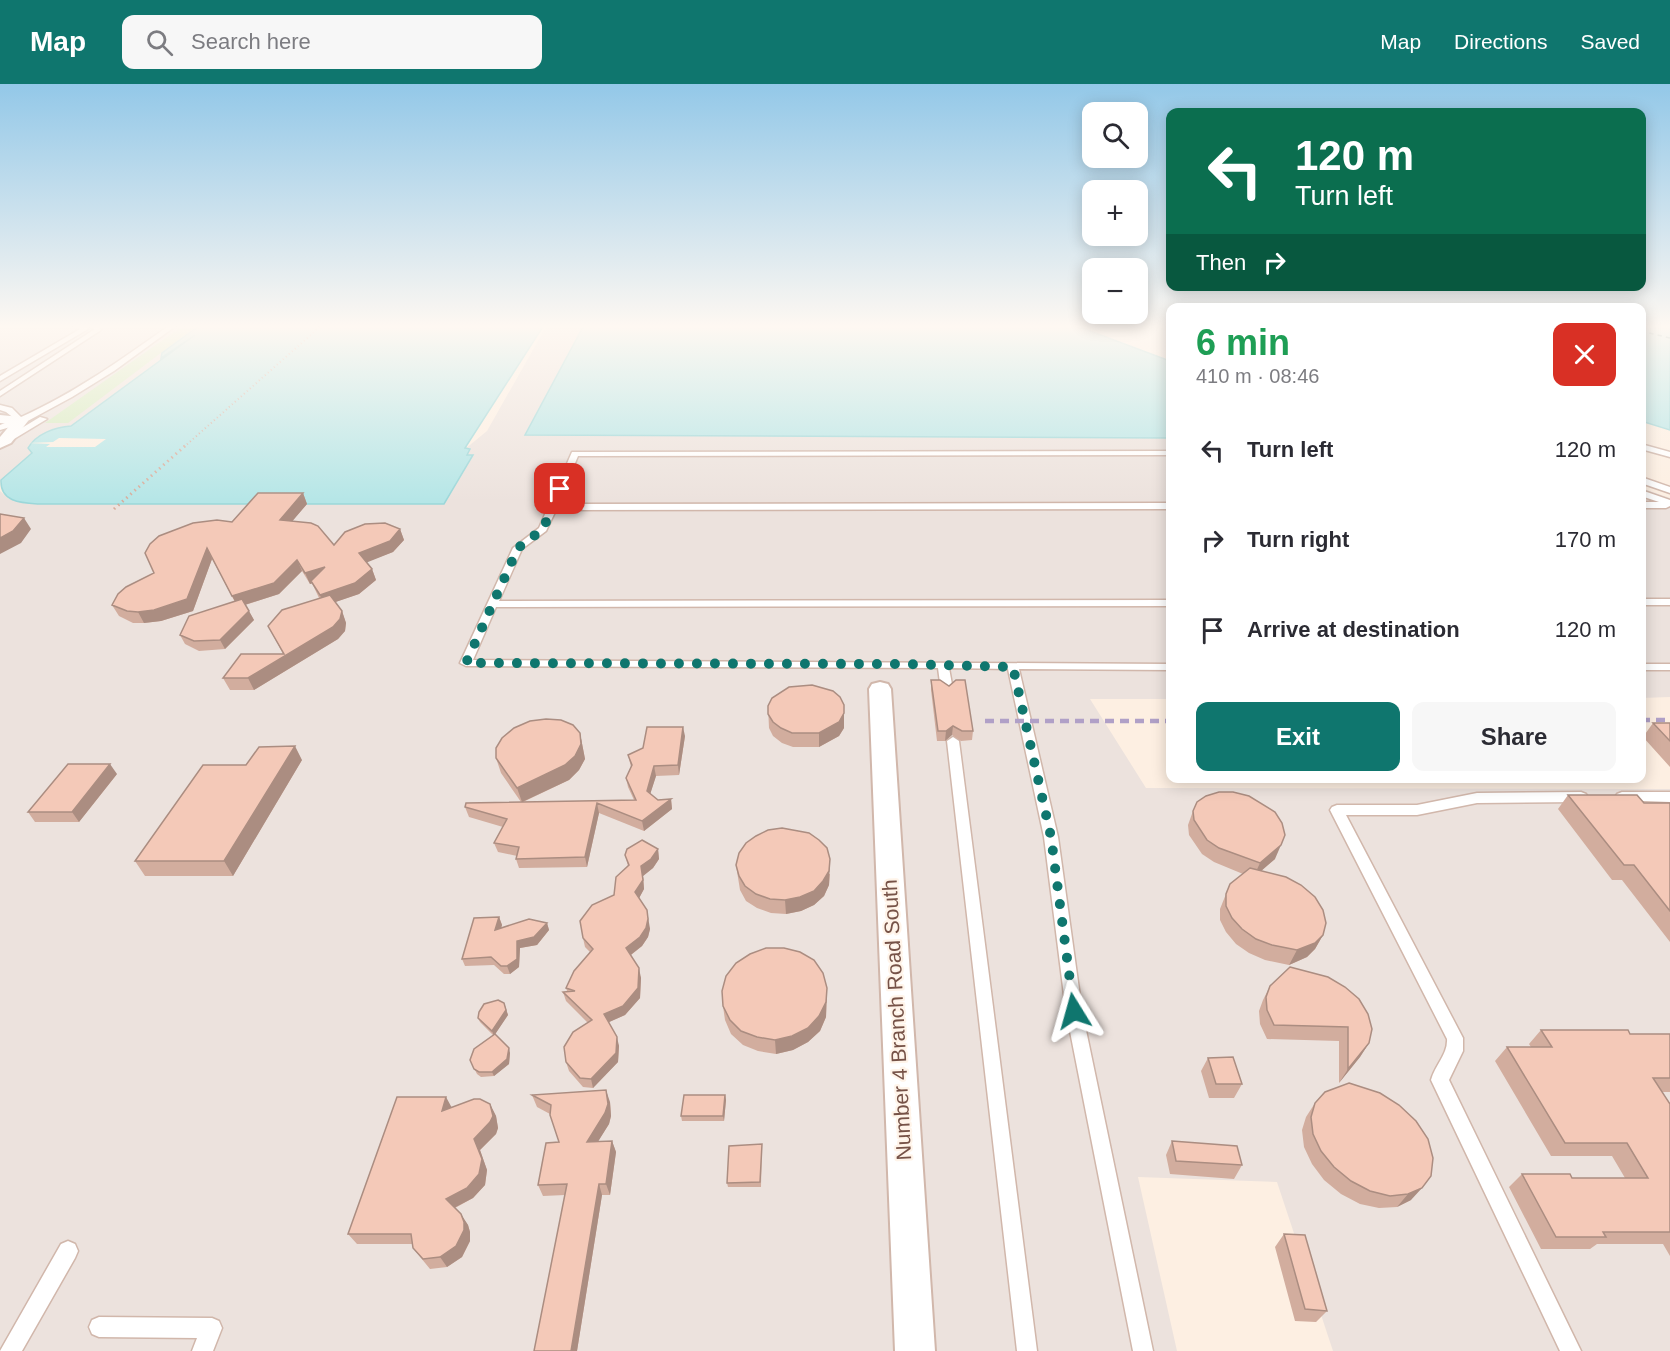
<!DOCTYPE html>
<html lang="en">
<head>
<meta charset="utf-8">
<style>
  :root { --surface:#fff; --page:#f7f7f7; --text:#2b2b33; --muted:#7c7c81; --accent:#0f766e }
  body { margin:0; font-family:Arial,sans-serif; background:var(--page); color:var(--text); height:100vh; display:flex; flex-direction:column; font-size:22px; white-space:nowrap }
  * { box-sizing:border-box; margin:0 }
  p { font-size:20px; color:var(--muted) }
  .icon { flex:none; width:33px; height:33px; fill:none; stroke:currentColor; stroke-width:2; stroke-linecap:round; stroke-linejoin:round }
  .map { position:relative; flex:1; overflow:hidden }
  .side { position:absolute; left:1166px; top:219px; width:480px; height:480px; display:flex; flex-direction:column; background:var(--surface); border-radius:12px; box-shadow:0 3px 15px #0003 }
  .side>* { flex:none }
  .hud { position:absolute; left:1166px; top:24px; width:480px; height:183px; border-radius:12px; box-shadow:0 3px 15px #0003; background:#0b6e4f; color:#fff; overflow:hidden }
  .fabs { position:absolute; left:1082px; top:18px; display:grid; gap:12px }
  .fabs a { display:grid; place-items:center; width:66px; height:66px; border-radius:12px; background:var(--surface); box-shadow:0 3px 15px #0003; font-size:30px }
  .pin { position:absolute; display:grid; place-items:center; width:51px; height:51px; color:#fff; margin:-26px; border-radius:12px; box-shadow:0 3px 9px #0006 }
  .me { position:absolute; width:66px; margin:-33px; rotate:352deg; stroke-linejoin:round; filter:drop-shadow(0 0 4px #0008) }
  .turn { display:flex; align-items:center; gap:21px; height:126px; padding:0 30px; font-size:27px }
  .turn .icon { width:78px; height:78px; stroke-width:2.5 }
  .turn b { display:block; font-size:42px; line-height:51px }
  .then { display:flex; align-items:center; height:57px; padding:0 30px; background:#0003; gap:12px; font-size:22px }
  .round { display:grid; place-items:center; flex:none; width:63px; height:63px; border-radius:12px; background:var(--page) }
  .head { display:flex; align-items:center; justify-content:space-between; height:102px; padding:0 30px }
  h1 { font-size:36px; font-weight:700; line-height:45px; color:#1e9e55 }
  .action { display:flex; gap:12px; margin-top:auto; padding:12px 30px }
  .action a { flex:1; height:69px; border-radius:12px; background:var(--accent); color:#fff; font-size:24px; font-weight:700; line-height:69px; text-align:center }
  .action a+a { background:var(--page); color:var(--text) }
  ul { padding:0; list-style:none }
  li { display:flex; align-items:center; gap:18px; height:90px; padding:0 30px }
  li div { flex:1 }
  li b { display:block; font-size:22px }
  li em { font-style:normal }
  header { display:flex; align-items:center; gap:36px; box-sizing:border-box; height:84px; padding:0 30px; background:var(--accent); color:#fff }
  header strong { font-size:28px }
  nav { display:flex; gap:33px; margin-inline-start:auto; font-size:21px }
  .search { width:420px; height:54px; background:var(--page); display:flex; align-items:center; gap:15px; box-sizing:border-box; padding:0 21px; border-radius:12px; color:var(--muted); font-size:22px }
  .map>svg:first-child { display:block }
  .industrial { fill:#ece2dd }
  .green { fill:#d6ebc0 }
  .water { fill:#b5e6e7; stroke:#9bd7d9; stroke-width:1.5 }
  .pier { fill:#fdefe2 }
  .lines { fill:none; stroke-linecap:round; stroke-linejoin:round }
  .ferry { stroke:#3a787c; stroke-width:1.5; stroke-dasharray:4.5 4; stroke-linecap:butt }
  .lane-casing { stroke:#d1b7ab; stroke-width:3 }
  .street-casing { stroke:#d1b7ab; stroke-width:4 }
  .path-far1 { stroke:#d8ac9b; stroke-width:2; stroke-dasharray:1 3; stroke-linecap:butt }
  .path { stroke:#d8ac9b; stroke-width:3; stroke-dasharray:1.5 4; stroke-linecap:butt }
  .lane { fill:#fff; fill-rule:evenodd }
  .street { fill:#fff; fill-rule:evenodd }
  .rail { stroke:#b0a0c7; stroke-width:4.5; stroke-dasharray:9 6; stroke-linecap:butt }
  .wall { fill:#d2ad9e }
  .shaded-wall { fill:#ab8d81 }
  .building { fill:#f4c9b8; stroke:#ab8d81; stroke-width:1.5 }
  .route { stroke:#0f766e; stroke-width:10; stroke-dasharray:0 18 }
  .labels { text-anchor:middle; stroke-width:4.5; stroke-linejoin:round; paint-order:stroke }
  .near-street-label { font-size:21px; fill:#765247; stroke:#fff4e9 }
</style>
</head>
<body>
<header>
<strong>Map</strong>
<div class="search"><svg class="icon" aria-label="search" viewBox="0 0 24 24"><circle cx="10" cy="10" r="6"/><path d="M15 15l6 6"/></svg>Search here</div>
<nav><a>Map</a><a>Directions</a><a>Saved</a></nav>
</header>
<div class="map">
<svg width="1670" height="1267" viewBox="0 0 1670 1267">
  <rect width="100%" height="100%" fill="#fdefe2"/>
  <path class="industrial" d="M0 241H213L1 396 0 400Z
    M547 241H584L526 351 1170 354V615H1090L1146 704 1670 705V1267H1333L1277 1098 1138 1093 1177 1267H0V407L9 415 38 420H444L472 371H466L470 365H465L487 347Z
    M1641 404 1670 414V613L1641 614Z"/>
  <path class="green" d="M184 241H198L68 339H45Z"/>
  <path class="water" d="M200 241H544L465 364 470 365 467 371H473L444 420H38C21 419 0 418 1 396L32 369 28 364C36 350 55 343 71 342L195 251 161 274 162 269Z
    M584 241H1074L1170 277V354L525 351Z
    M1641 241H1670V346L1641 337Z"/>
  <path class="pier" d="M59 354 106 355 95 363H46L50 360 28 359 53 358Z"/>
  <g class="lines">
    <path class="ferry" d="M1641 247 1670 254"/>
    <defs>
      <path id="lane" d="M73 241H81L88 245 0 297V292L80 245Z
        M84 241H99L101 246 0 312V307L95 245Z
        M170 241H177L114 287 72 313 24 339 0 346V341L15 335 6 328 0 326V321L12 324 21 333C75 309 122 275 170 241Z
        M40 333 47 335 9 358 2 356Z
        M1641 360 1670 368V373L1641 365Z
        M1170 367V371L578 372 558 420 1170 419V425L556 426 546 447 522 465 499 517 1170 516V522L496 523 473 576 1170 580V586L1019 585 1058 753 1082 927 1153 1267H1133L1066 927 1044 753 1008 585 949 584 953 606 947 610 941 606 938 584 466 582 460 579 513 464 539 444 572 368Z
        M1641 393 1670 403V409L1641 399Z
        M1641 406 1670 416V422L1666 424H1641V418H1659L1641 412Z
        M1641 515H1670V521H1641Z
        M1641 580H1670V586H1641Z
        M953 653 959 657 1037 1267H1017L947 657Z
        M1581 708 1586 710 1588 713 1586 716 1581 718 1477 719 1417 731H1346L1463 954V967L1449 996 1581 1267H1560L1431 996C1435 981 1448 970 1447 955L1330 726 1332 723 1337 721H1417L1477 709Z
        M1622 708H1670V718L1617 716 1615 713 1617 710Z
        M68 1157 75 1160 78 1167 75 1174 22 1267H0L61 1160Z
        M99 1233 212 1234 219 1237 222 1244 213 1267H192L197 1254 99 1253 92 1250 89 1243 92 1236Z"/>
      <path id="street" d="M0 331 21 333 28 337 11 359 0 364V353L11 340 0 339Z
        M880 598 888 600 891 605 935 1267H895L869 605 872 600Z"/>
    </defs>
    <use href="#lane" class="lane-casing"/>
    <use href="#street" class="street-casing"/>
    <path class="path-far1" d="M184 363 322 241"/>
    <path class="path" d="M114 425 186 361"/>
    <use href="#lane" class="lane"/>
    <use href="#street" class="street"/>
    <path class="rail" d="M1641 636H1670
      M985 637H1170"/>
  </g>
  <path class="wall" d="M303 409 307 420 292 437 334 461 400 445 404 456 393 468 366 478 372 485 376 496 359 510 335 518 342 527 346 539 345 547 338 555 254 606H230L223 594 283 570 268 542 319 514 312 499 310 500 302 487 279 510 245 521 254 536 225 565 199 567 185 560 180 551 235 518 212 475 193 527 161 537 144 539H133L119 532 112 521 154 489 232 438Z
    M931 596 973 647 972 656 961 657 952 651 945 657H937L931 606Z
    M768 622 844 644 839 652 819 663H793L782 659 773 652 769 644Z
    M1653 639H1670V683L1643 653Z
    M580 649 585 675 579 686 569 696 523 718 634 716 628 703 626 694 631 683 628 671 685 652 679 691 656 692 650 710 658 716 671 715 672 725 644 747 599 729 587 783 519 784 516 775 517 772 498 768 494 759 503 743 469 733 465 723 521 718 501 689 496 674Z
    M302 676 233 792H145L135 777 246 681Z
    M117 690 79 738H35L28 728Z
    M1568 711 1644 719H1670V858L1622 796H1612L1558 725Z
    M1193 727 1275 775 1261 787 1323 851 1315 865 1307 873 1289 881 1265 876 1249 869 1236 860 1226 848 1220 836V825L1230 800 1243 790 1214 778 1202 770 1189 751 1188 741Z
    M658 765 659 775 653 784 643 792 644 805 639 814 650 845 648 853 642 862 631 871 641 894 640 914 625 931 609 938 619 962 618 978 593 1004 583 1003 569 987 566 978 588 939 566 917 563 908 567 907 566 904 590 868 585 863 583 854 614 811 628 782 625 771Z
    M736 781 830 790 829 801 824 812 814 821 801 827 786 830 771 829 757 824 746 817 740 806Z
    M499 833 502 841 501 844 547 839 549 846 537 861 520 864 519 883 510 890H504L494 881 465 882 462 875Z
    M1290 883 1369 959 1360 973 1339 999V957L1267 955 1260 940 1259 927 1263 916 1270 902Z
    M827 904 826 933 820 947 808 958 793 966 776 970 758 967 743 961 731 950 725 936 723 922Z
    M504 919 508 931 495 950 510 969 509 980 494 992 481 993 477 990 470 976 493 951 480 938 478 934Z
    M1541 946 1630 950H1670V1008H1662L1670 1019V1172L1663 1160H1597L1590 1165H1541L1509 1103 1522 1090 1572 1094H1625L1612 1072H1551L1495 977 1507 963H1531L1529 960Z
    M1208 974 1242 1000 1234 1014H1209L1201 987Z
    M1349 999 1411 1116 1397 1123 1379 1124 1360 1120 1341 1110 1324 1096 1312 1080 1304 1063 1302 1046 1306 1033 1315 1019Z
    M532 1011 610 1018 611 1032 609 1040 598 1057H612L616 1068 610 1111H602L577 1267H534L565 1111 543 1112 538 1101 559 1058 550 1030 537 1023Z
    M725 1011 726 1016 724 1037H682L681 1032Z
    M490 1020 496 1032 498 1044 496 1050 480 1066 487 1086 485 1101 473 1114 455 1124 468 1141 470 1148V1157L462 1173 447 1183 430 1185 421 1174 413 1164V1160H357L348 1150 452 1023Z
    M1172 1057 1242 1081 1234 1095 1170 1090 1166 1071Z
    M762 1060 761 1103H728L727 1099Z
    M1284 1150 1327 1227 1316 1238 1295 1237 1275 1163Z"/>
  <path class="shaded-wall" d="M303 409 307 420 284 447 280 436Z
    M24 434 31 445 21 459 0 470V454Z
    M400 445 404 456 393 468 363 480 359 469Z
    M207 464 212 475 193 527 161 537 144 539 138 528Z
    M297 476 302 487 279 510 238 523 232 512Z
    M325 483 329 494 310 500 305 489Z
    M372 485 376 496 359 510 324 522 320 511Z
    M249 527 254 536 225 565 220 556Z
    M342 527 346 539 345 547 338 555 254 606 248 594 333 543Z
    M844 621V644L839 652 819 663V649Z
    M953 642 952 651 945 657 946 647Z
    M683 643 685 652 679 691 678 681Z
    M580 649 585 675 579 686 569 696 522 718 517 704Z
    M295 662 302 676 233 792 224 777Z
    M110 680 117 690 79 738 72 728Z
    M654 682 656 692 648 717 647 707Z
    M671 715 672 725 644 747 642 737Z
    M597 719 599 729 587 783 585 773Z
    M1281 761 1275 775 1253 794 1260 779Z
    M658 765 659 775 653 784 643 792 644 805 637 818 635 808 641 782Z
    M830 775 829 801 824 812 814 821 801 827 786 830 785 816Z
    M647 826 650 845 648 853 642 862 628 873 626 864Z
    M499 833 502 841 498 854 495 846Z
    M547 839 549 846 537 861 520 864 519 883 510 890 507 882 517 857Z
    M1323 851 1315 865 1307 873 1289 881 1297 866Z
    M639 884 641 894 640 914 625 931 607 939 604 930Z
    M827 904 826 933 820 947 808 958 793 966 776 970 775 956Z
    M504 919 508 931 494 952 492 947Z
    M617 953 619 962 618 978 593 1004 591 995Z
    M1369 959 1360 973 1339 999 1348 985Z
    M509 964 510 969 509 980 494 992 492 988Z
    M606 1006 610 1018 611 1032 609 1040 591 1069 587 1058Z
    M725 1011 726 1016 724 1037 723 1032Z
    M446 1013 452 1024 442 1027Z
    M490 1020 496 1032 498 1044 496 1050 480 1066 487 1086 485 1101 473 1114 452 1125 446 1115Z
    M612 1057 616 1068 610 1111 606 1100Z
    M599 1100 602 1111 577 1267H571Z
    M1422 1104 1411 1116 1397 1123 1408 1110Z
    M461 1130 468 1141 470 1148V1157L462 1173 447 1183 440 1173Z"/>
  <path class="building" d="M258 409H303L280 436 311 439 318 442 334 461 345 448 365 440 385 439 400 445 390 457 359 469 372 485 355 499 320 511 311 497 325 483 305 489 297 476 274 499 232 512 207 464 187 515 154 526 138 528 127 527 112 521 118 510 126 503 154 489 145 469 150 460 159 452 193 439 217 436 232 438Z
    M0 430 24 434 13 447 0 454Z
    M330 511 342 527 340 535 333 543 248 594H223L241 570H284L268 542 282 526Z
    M242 515 249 527 220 556 194 557 180 551 189 532Z
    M931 596H940L949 602 956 596H965L973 647H962L953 642 946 647H938Z
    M812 601 833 607 840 613 844 621V629L839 638 819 649H792L781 644 773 638 768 630V622L772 614 789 603Z
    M546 635 561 636 573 641 580 649 581 660 575 672 565 681 517 704 496 674V664L502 654 514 644 530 637Z
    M1653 639H1670V657Z
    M647 643H683L678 681 654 682 647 707 658 716 671 715 642 737 597 719 585 773 516 775 519 763 494 759 507 735 465 723 466 719 636 716 626 694 632 681 628 671 643 664Z
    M295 662 224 777H135L203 681H246L259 663Z
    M68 680H110L72 728H28Z
    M1219 708H1233L1249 712 1275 728 1282 739 1285 751 1281 761 1260 779 1219 764 1207 756 1194 736 1193 727 1197 718 1206 712Z
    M1568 711H1637L1644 719H1670V827L1634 781H1624Z
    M782 744 809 749 819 756 827 764 830 775 829 787 823 797 814 807 800 813 785 816 770 815 756 810 745 802 739 792 736 781 739 769 746 759 756 752 768 746Z
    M642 756 658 765 651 775 641 782 643 796 635 808 647 826 648 835 646 844 640 853 626 864 639 884 638 904 623 922 604 930 617 953 616 969 591 995 580 994 566 978 564 963 573 948 592 936 563 908 575 907 566 904 574 887 593 865 583 854 580 837 592 821 614 811 616 793 629 781 625 771 627 765Z
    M1250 784 1286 793 1301 801 1315 813 1323 826 1326 839 1323 851 1315 859 1297 866 1272 861 1256 855 1242 845 1232 834 1226 822V810L1230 800Z
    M499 833 495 846 529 835 547 839 534 853 517 857V875L507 882H501L491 873 462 875 474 834Z
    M766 864H784L800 868 814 876 823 889 827 904 826 918 819 932 808 944 792 952 775 956 757 953 741 947 730 936 723 922 722 907 726 892 736 879 750 870Z
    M1290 883 1328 893 1345 903 1359 915 1368 930 1372 945 1369 959 1348 985V943L1274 941 1267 926 1266 913 1270 902Z
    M498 916 504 919 506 926 492 947 478 934 479 928 484 920Z
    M1541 946H1628L1630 950H1670V994H1653L1670 1020V1148H1603L1606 1153H1556L1522 1090H1570L1572 1094H1648L1627 1059H1565L1507 963H1552Z
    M495 950 509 964 507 975 492 988H479L474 985 470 976 474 965Z
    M1233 973 1242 1000H1216L1208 974Z
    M1349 999 1380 1009 1399 1021 1416 1037 1428 1055 1433 1074 1431 1092 1422 1104 1408 1110 1390 1112 1370 1107 1351 1097 1334 1083 1321 1067 1313 1050 1311 1033 1315 1019 1325 1008Z
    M606 1006 608 1020 605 1029 587 1058 612 1057 606 1100H599L571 1267H534L567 1100 538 1101 546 1059 559 1058 550 1031 551 1021 532 1011Z
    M684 1011H725L723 1032H681Z
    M397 1013H446L442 1027 474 1015H480L490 1020 493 1032 490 1038 474 1055 482 1075 479 1090 467 1104 446 1115 461 1130 464 1138V1146L456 1162 440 1173 423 1175 413 1164 411 1150H348Z
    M1172 1057 1237 1062 1242 1081 1176 1077Z
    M762 1060 760 1098 727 1099 729 1062Z
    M1284 1150 1305 1151 1327 1227 1305 1225Z"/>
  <linearGradient id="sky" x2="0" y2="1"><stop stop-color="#93c8e8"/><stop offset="0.58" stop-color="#fef8f2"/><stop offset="1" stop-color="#fef8f2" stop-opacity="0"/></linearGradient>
  <rect width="1670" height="418" fill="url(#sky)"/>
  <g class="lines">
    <path class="route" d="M560 405 543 445 518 464 466 579 904 580 1013 583 1051 753 1074 927"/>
  </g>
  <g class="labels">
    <g class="near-street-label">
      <text transform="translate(897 936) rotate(-93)" y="7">Number 4 Branch Road South</text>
    </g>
  </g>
</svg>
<div class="fabs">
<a><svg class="icon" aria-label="search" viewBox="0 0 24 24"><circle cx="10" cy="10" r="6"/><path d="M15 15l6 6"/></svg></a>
<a>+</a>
<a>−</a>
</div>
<div class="pin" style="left:560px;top:405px;background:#d93025"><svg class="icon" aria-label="arrive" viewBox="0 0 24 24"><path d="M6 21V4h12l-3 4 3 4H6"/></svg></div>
<svg class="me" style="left:1074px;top:927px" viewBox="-20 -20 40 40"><path d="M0-17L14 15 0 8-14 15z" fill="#0f766e" stroke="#fff" stroke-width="4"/></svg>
<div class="hud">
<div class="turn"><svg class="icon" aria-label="left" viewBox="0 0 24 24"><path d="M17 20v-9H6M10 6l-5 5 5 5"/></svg><div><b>120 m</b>Turn left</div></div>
<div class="then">Then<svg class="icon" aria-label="right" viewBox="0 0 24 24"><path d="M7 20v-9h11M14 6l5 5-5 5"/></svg></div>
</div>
<section class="side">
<div class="head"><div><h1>6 min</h1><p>410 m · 08:46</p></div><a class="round" style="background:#d93025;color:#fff"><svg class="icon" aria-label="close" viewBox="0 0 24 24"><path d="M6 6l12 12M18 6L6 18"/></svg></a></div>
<ul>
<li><svg class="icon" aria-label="left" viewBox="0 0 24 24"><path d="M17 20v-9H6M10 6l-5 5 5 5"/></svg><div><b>Turn left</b></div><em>120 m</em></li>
<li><svg class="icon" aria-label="right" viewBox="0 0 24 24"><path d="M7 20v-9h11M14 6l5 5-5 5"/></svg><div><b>Turn right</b></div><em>170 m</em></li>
<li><svg class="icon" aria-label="arrive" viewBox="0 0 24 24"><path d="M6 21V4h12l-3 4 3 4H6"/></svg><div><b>Arrive at destination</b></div><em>120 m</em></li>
</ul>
<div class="action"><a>Exit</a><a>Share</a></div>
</section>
</div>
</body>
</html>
